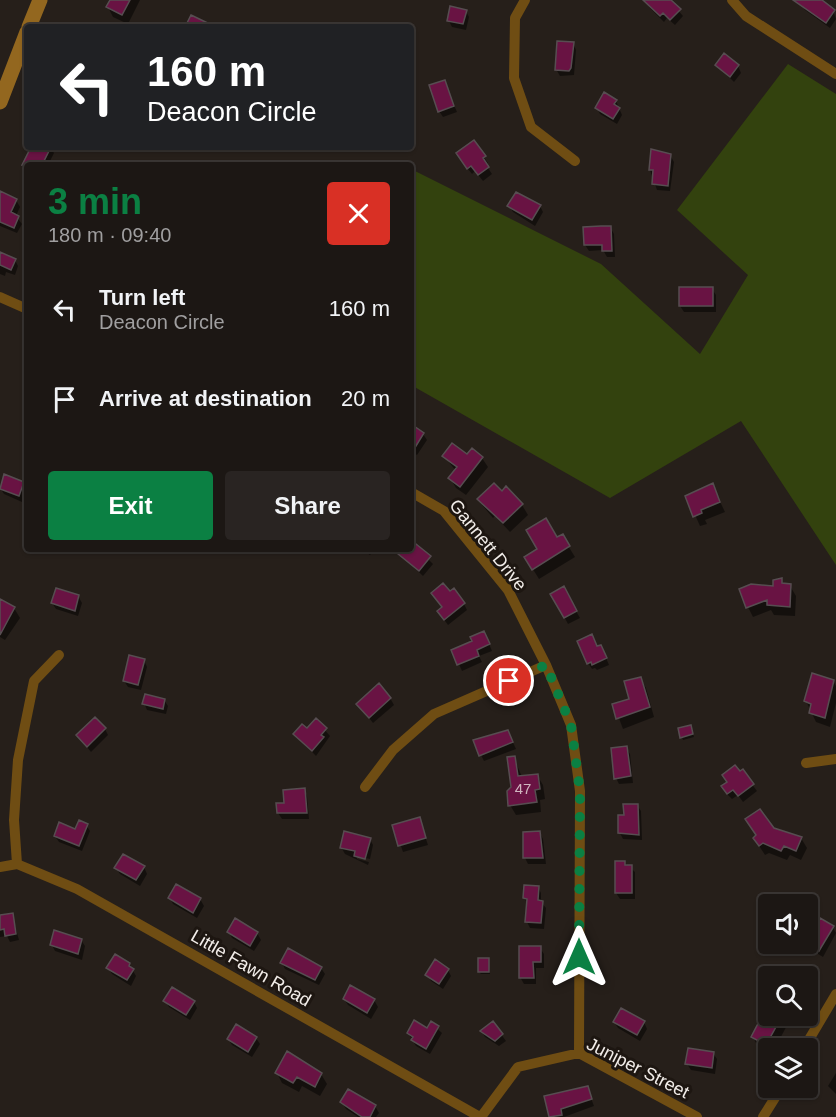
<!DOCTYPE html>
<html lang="en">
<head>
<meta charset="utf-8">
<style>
  :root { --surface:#1c1714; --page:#292422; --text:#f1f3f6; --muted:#a09fa0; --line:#3a3634; --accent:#0b8043 }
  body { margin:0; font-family:Helvetica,sans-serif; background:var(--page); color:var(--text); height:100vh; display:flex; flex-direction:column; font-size:22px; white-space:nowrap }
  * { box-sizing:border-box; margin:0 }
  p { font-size:20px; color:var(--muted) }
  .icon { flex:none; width:33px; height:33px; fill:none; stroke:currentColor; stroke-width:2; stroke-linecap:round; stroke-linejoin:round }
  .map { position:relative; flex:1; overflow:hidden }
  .panel { position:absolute; left:24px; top:162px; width:390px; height:390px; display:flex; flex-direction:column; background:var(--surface); border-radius:6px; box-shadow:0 2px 4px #0004,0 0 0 2px var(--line) }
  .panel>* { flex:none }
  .guide { position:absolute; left:24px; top:24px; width:390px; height:126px; border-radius:6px; box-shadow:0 2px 4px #0004,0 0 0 2px var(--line); background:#202124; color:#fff; overflow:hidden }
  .buttons { position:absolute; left:758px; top:894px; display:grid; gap:12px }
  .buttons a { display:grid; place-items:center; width:60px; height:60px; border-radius:6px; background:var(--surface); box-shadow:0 2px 4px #0004,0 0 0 2px var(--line); font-size:30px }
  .pin { position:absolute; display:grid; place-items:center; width:51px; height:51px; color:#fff; margin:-26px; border:3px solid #fff; border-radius:50%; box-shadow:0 2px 6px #0007 }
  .me { position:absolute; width:66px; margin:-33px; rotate:0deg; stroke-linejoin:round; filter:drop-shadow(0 0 4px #0008) }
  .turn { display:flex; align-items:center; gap:21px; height:126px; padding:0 24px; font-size:27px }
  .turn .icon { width:78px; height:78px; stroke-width:2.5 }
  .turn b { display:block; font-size:42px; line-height:51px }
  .round { display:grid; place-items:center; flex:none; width:63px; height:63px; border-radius:6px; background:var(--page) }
  .head { display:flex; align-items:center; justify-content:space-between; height:102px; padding:0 24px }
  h1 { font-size:36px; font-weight:700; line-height:45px; color:var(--accent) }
  .cta { display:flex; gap:12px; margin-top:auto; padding:12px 24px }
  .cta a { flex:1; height:69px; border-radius:6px; background:var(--accent); color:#fff; font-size:24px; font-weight:700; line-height:69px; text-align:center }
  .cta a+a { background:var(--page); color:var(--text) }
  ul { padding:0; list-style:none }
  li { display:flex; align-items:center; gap:18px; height:90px; padding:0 24px }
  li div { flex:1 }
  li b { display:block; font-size:22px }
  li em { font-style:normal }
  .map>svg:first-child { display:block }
  .green { fill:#33420e }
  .shadow { fill:#0007 }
  .building { fill:#691343; stroke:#574d51; stroke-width:1.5 }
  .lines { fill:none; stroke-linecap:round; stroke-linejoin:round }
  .street { stroke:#6f4d13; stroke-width:10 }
  .secondary { stroke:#93671f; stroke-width:15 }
  .route { stroke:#0b8043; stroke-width:10; stroke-dasharray:0 18 }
  .labels { text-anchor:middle; stroke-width:6; stroke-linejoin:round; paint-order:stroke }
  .number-label { font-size:15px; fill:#d0b6c0 }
  .street-label { font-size:18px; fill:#f2ede9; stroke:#1d1611 }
</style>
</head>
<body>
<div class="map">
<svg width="836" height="1117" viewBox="0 0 836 1117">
  <rect width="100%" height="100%" fill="#261f1a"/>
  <path class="green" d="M788 64 836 94V565L741 421 610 498 411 385V169L601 264 700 354 748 275 677 210Z"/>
  <path class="shadow" d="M111 0H140L128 24 113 17 108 7Z
    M648 0H669L683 16 675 25 667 18 664 22 650 8 646 2Z
    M804 0H819L833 11 836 19 830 28 805 10 801 4Z
    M466 11 469 17 466 30 452 27 449 21Z
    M573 43 576 50 574 75 560 76 556 69Z
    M717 65 738 66 741 73 734 82Z
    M444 82 457 112 443 117 439 111Z
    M616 101 622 115 617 124 600 114 597 108Z
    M473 142 488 163 486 165 492 174 483 181 475 171 472 174 461 160Z
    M33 147H50L54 153 48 165H27V169L24 165Z
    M670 155 674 162 670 191 657 190 650 170Z
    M0 200H16L20 207 16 216 22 224 17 233 0 226Z
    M509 206H540L543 212 535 226 513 212Z
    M610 227 614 234 615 257H607L603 250 589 251 585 245Z
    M0 254 15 260 18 266 15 275 6 272 5 276 0 274Z
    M712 289 716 295V312H684L680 306Z
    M411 426 423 434 427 440 417 455 411 451Z
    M444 456 482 458 488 467 466 495 456 488 450 478 456 471Z
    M5 476 23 483 27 490 22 502 4 494 0 488Z
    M712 485 725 512 705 520 707 524 700 526 687 497Z
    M478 500 522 505 528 515 510 532 495 516 493 518Z
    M562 536 575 557 539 579 526 558Z
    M411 542 433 564 423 576 399 553 403 549H411Z
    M362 549H375L370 555Z
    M781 580 784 585 790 586 796 596 795 616 774 615 771 610 753 617 748 607Z
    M563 588 580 618 568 624 552 594Z
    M449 593 464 604 467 610 448 625 442 617 443 608Z
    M78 596 82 603 78 616 56 609 52 603Z
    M0 601 14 608 20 618 5 640 0 637Z
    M487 639 492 651 479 656 482 662 462 671 453 651Z
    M598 648 604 653 609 665 597 670 595 668 592 669 588 663Z
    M144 660 147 667 141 690 128 687 124 681Z
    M640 678 646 688 654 717 623 729 614 705 631 700Z
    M833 681 836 686V703L830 727 816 722 806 701Z
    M390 698 394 705 373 723 358 704Z
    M164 700 168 706 166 714 147 710 144 703Z
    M316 720 330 736 316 756 295 734 307 730Z
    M105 729 108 735 91 752 78 736Z
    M692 729 694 737 683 740 682 737Z
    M508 732 516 749 484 761 481 755Z
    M626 748 630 754 633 783 619 784 616 778Z
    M514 758 522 777 537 775 543 785 545 799 540 800 541 812 516 815 510 805Z
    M742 771 757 791 743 802 738 795 732 799 726 793Z
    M304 790 307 796 309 819H282L278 813Z
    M637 805 641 811 642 840 623 839 620 833 625 817Z
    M419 818 428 845 403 852 394 826Z
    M86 825 90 831 82 851 59 842 55 836Z
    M773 829 801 838 807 848 801 860 790 855 787 860 769 853 765 855 754 838Z
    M540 833 543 839 546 864H528L525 858Z
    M370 839 373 845 370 859 357 856V859L369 862 368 865 345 854 341 847Z
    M624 862 635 872V899H620L616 893Z
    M144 867 147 874 140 886 120 874 116 868Z
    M177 886 200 899 204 906 197 918 173 904 170 898Z
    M538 887 541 893V902L546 908 544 929 530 928 527 922 528 904 524 898Z
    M12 915 19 940 10 942 7 936 0 937V916Z
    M236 920 257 933 261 940 254 951 232 938 229 932Z
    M820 920 833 928 836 933 823 957 810 949 807 943Z
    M81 940 85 946 82 960 55 951 52 945Z
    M540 948 544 954V968H536V984H524L520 977Z
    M488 959 490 974H481L479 972Z
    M282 963 321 968 325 974 319 985 285 969Z
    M129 964 136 976 131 986 112 974 108 968Z
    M448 970 451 976 443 989 431 981 427 975Z
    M351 987 374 1000 378 1007 371 1019 348 1005 344 999Z
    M165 1001 194 1002 197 1008 190 1020 169 1007Z
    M768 1012V1016H792L775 1048H768V1052L758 1047 753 1037Z
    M614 1022H644L647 1029 640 1041 618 1028Z
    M431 1023 442 1033 430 1054 416 1046 408 1033 427 1030Z
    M493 1023 506 1041 499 1046 485 1037 482 1032Z
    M256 1038 260 1044 252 1057 232 1045 228 1039Z
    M713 1053 717 1059 715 1074 691 1070 687 1064Z
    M277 1073 321 1074 327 1084 320 1096 302 1086 299 1092 282 1083Z
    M836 1073V1094L828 1086Z
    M587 1088 594 1106 564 1117H550L546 1097Z
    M342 1102 375 1106 379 1113 376 1117H358L346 1109Z"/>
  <path class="building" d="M110 0H130L122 15 106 7Z
    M643 0H671L681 9 670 20 663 13 660 16Z
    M793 0H822L835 10 826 23Z
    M450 6 467 10 463 24 447 21Z
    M191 15 216 27H185Z
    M557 41 574 42 571 68 569 71 555 70Z
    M724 53 739 65 730 77 715 65Z
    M445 80 454 106 438 112 429 85Z
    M604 92 617 100 614 104 620 108 613 119 595 108Z
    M474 140 486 156 483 158 489 167 478 175 471 166 467 169 456 153Z
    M31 147H51L42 165H22Z
    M651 149 671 154 668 186 652 184 653 170H649Z
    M0 191 17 199 11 212 19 216 14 228 0 222Z
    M516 192 541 205 532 220 507 206Z
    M601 226H611L612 251H602V245H584L583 227Z
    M0 252 16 259 11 270 0 265Z
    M679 287H713V306H679Z
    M411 424 424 433 411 454Z
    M452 443 467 454 472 448 483 457 460 487 448 478 457 467 442 456Z
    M4 474 24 482 19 496 0 489Z
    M494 483 502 491 506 486 523 504 503 523 477 499Z
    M713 483 720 502 701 510 702 513 693 517 685 496Z
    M546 518 557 537 563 534 570 546 532 570 524 557 537 549 526 530Z
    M411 540 431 556 419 571 392 549H411Z
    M782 578V583L791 584 790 607 767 605V600L746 608 739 589 751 584 773 586V580Z
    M443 583 450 591 454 588 465 603 444 620 437 611 442 607 431 593Z
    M564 586 577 611 564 618 550 594Z
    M56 588 79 595 75 611 51 603Z
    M0 599 15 607 0 635Z
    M484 631 490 644 477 650 479 656 457 665 451 650 472 641 470 637Z
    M592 634 597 646 601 645 607 658 592 665 591 662 587 664 577 641Z
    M129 655 145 659 138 685 123 681Z
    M812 673 834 680 825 718 809 713 811 704 804 701Z
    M641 677 650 707 616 719 612 704 629 699 624 681Z
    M379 683 391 698 369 718 356 704Z
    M145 694 165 699 163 709 142 704Z
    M95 717 106 728 87 747 76 735Z
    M316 718 327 728 321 735 324 737 312 751 293 734 302 724 307 728Z
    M691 725 693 734 680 738 678 728Z
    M508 730 513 742 479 756 473 740Z
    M627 746 631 776 614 779 611 748Z
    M515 756 518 776 538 774 540 789 535 790 537 802 508 806 507 791 511 787 507 757Z
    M735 765 740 771 743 769 754 784 738 796 733 790 727 794 721 786 727 782 722 775Z
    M305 788 307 813H277L276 803H284L283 790Z
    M623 804H638L639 835 618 833V815H624Z
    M760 809 774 828 802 837 796 851 784 846 781 851 763 843 759 846 753 838 756 835 745 819Z
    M420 817 426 838 398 846 392 825Z
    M79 820 88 824 79 846 54 836 59 822 75 829Z
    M344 831 371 838 365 859 354 856 355 851 340 848Z
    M540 831 543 858H523V832Z
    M123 854 145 866 136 880 114 868Z
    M615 861H625V865H632V893H615Z
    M176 884 201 898 193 913 168 898Z
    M524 885 539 886 538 900 543 901 541 923 525 922 527 899 523 898Z
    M13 913 16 934 5 936 4 929 0 930V915Z
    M235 918 258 932 250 946 227 932Z
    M820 918 834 926 819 951 806 944Z
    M54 930 82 939 78 954 50 945Z
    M519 946H541V962H533L534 978H519Z
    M288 948 322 967 315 980 280 963Z
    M115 954 130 963 129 966 134 969 127 980 106 968Z
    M478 958H489V972H478Z
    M435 959 449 969 439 984 425 975Z
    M350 985 375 999 367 1013 343 999Z
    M172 987 195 1001 186 1015 163 1001Z
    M621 1008 645 1021 637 1035 613 1022Z
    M762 1016H782L766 1045 751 1037Z
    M414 1020 427 1028 431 1021 439 1026 426 1049 411 1040 413 1037 407 1033Z
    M493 1021 503 1034 495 1041 480 1031Z
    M236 1024 257 1037 248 1052 227 1039Z
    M688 1048 714 1052 712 1068 685 1064Z
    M287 1051 322 1073 315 1087 297 1077 293 1083 275 1073Z
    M588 1086 592 1099 561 1109 562 1115 549 1117 544 1096Z
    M348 1089 376 1105 370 1117H362L340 1102Z"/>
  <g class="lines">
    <path class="street" d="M525 0 515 18 514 78 531 127 575 161
      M732 0 746 16 836 74
      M0 297 27 309
      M411 492 444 511 508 590 546 665 571 725 580 791 579 1053
      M806 763 836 759
      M365 787 393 750 434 714 546 665
      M17 864 14 820 18 760 34 681 59 655
      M0 867 17 864 77 889 480 1117
      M804 1048 836 994
      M481 1117 518 1067 579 1053 697 1117
      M763 1117 781 1088"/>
    <path class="secondary" d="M29 27 40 0
      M0 102 27 32"/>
  </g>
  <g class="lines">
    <path class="route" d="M509 681 546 665 571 725 580 791 579 957"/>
  </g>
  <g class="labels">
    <g class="number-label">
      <text x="523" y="794">47</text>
    </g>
    <g class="street-label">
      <text transform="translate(488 545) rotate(51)" y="6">Gannett Drive</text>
      <text transform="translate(251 968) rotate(30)" y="6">Little Fawn Road</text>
      <text transform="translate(638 1068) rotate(27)" y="6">Juniper Street</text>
    </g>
  </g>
</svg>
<div class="buttons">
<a><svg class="icon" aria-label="sound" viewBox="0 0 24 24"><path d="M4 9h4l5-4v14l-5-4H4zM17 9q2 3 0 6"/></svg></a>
<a><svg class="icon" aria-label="search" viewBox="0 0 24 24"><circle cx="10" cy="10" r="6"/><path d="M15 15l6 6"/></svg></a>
<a><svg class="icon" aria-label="layers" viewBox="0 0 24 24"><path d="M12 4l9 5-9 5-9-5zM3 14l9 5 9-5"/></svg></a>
</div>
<div class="pin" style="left:509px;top:681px;background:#d93025"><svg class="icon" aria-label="arrive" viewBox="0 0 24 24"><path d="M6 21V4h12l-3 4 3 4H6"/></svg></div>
<svg class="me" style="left:579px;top:957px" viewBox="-20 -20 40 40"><path d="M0-17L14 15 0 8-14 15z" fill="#0b8043" stroke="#fff" stroke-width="4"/></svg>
<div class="guide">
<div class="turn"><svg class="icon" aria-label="left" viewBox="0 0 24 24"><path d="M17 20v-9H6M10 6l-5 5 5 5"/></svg><div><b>160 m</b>Deacon Circle</div></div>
</div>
<section class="panel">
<div class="head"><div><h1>3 min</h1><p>180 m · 09:40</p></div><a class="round" style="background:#d93025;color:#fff"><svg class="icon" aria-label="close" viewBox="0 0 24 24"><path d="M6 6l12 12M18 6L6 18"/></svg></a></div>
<ul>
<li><svg class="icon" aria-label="left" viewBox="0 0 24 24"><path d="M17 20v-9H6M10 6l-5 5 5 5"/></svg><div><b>Turn left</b><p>Deacon Circle</p></div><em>160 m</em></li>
<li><svg class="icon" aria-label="arrive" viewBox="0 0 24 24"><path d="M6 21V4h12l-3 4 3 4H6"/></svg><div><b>Arrive at destination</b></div><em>20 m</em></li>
</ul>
<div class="cta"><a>Exit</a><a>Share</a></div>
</section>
</div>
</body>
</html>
